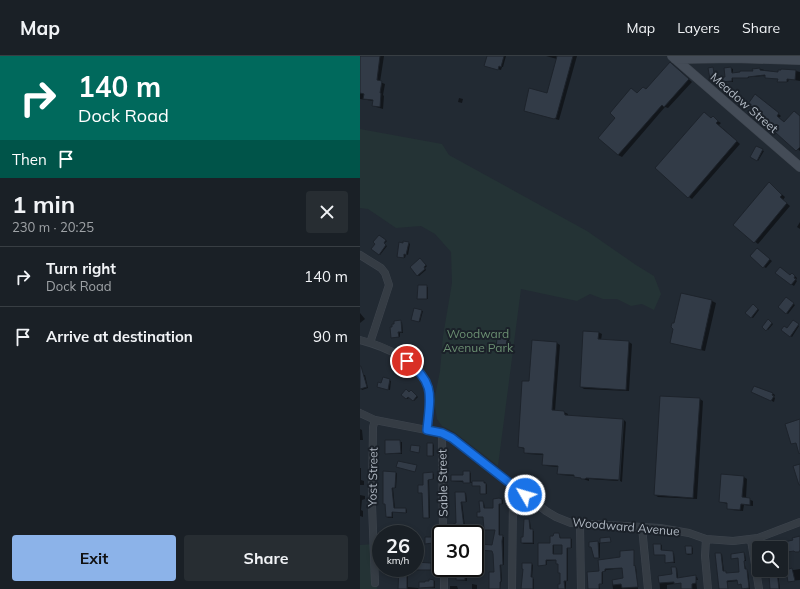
<!DOCTYPE html>
<html lang="en">
<head>
<meta charset="utf-8">
<style>
  :root { --surface:#1a2026; --page:#272d32; --text:#f1f3f6; --muted:#9fa3a7; --line:#383e43; --accent:#8cb3e9 }
  body { margin:0; font-family:Mulish,sans-serif; background:var(--page); color:var(--text); height:100vh; display:flex; flex-direction:column; font-size:15px; white-space:nowrap }
  * { box-sizing:border-box; margin:0 }
  p { font-size:13px; color:var(--muted) }
  .icon { flex:none; width:22px; height:22px; fill:none; stroke:currentColor; stroke-width:2; stroke-linecap:round; stroke-linejoin:round }
  .map { position:relative; flex:1; overflow:hidden }
  .details { display:flex; flex-direction:column; background:var(--surface); width:360px }
  .details>* { flex:none }
  .banner { background:#00695c; color:#fff; overflow:hidden }
  .tools { position:absolute; left:392px; top:485px; display:grid; gap:8px }
  .tools a { display:grid; place-items:center; width:36px; height:36px; border-radius:4px; background:var(--surface); box-shadow:0 2px 6px #0003,0 0 0 1px var(--line); font-size:20px }
  .speed { position:absolute; left:12px; top:469px; display:flex; gap:8px; font-size:20px; font-weight:700; text-align:center }
  .speed>* { display:grid; place-content:center; width:52px; height:52px; border-radius:50%; background:var(--surface); box-shadow:0 2px 6px #0003,0 0 0 1px var(--line); line-height:1 }
  .speed small { font-size:10px; font-weight:400 }
  .speed .limit { border:2px solid #111; border-radius:6px; background:#fff; color:#111 }
  .pin { position:absolute; display:grid; place-items:center; width:34px; height:34px; color:#fff; margin:-17px; border:2px solid #fff; border-radius:50%; box-shadow:0 1px 4px #0007 }
  .me { position:absolute; width:44px; margin:-22px; rotate:308deg; stroke-linejoin:round; filter:drop-shadow(0 0 3px #0008) }
  .turn { display:flex; align-items:center; gap:14px; height:84px; padding:0 12px; font-size:18px }
  .turn .icon { width:52px; height:52px; stroke-width:2.5 }
  .turn b { display:block; font-size:28px; line-height:34px }
  .then { display:flex; align-items:center; height:38px; padding:0 12px; background:#0003; gap:8px; font-size:15px }
  .round { display:grid; place-items:center; flex:none; width:42px; height:42px; border-radius:4px; background:var(--page) }
  .summary { display:flex; align-items:center; justify-content:space-between; height:68px; padding:0 12px }
  h1 { font-size:24px; font-weight:700; line-height:30px }
  .button { display:flex; gap:8px; margin-top:auto; padding:8px 12px }
  .button a { flex:1; height:46px; border-radius:4px; background:var(--accent); color:#111; font-size:16px; font-weight:700; line-height:46px; text-align:center }
  .button a+a { background:var(--page); color:var(--text) }
  ul { padding:0; list-style:none }
  li { display:flex; align-items:center; gap:12px; height:60px; padding:0 12px; border-top:1px solid var(--line) }
  li div { flex:1 }
  li b { display:block; font-size:15px }
  li em { font-style:normal }
  header { display:flex; align-items:center; gap:24px; box-sizing:border-box; height:56px; padding:0 20px; background:var(--surface); border-bottom:1px solid var(--line) }
  header strong { font-size:19px }
  nav { display:flex; gap:22px; margin-inline-start:auto; font-size:14px }
  main { display:flex; flex:1; min-height:0 }
  .map>svg:first-child { display:block }
  .green { fill:#243335 }
  .shadow { fill:#0007; fill-rule:evenodd }
  .building { fill:#323b47; stroke:#1d232b; fill-rule:evenodd }
  .lines { fill:none; stroke-linecap:round; stroke-linejoin:round }
  .street-casing { stroke:#3e454e; stroke-width:8 }
  .secondary-casing { stroke:#3e454e; stroke-width:10 }
  .street { stroke:#353c44; stroke-width:7 }
  .secondary { stroke:#444c57; stroke-width:9 }
  .route-casing { stroke:#114b97; stroke-width:10 }
  .route { stroke:#1a73e8; stroke-width:7 }
  .labels { text-anchor:middle; stroke-width:4; stroke-linejoin:round; paint-order:stroke }
  .street-label { font-size:12px; fill:#afb7c1; stroke:#1b2129 }
  .park-label { font-size:12px; fill:#6a8e71; stroke:#1b2129 }
</style>
</head>
<body>
<header>
<strong>Map</strong>
<nav><a>Map</a><a>Layers</a><a>Share</a></nav>
</header>
<main>
<section class="details">
<div class="banner">
<div class="turn"><svg class="icon" aria-label="right" viewBox="0 0 24 24"><path d="M7 20v-9h11M14 6l5 5-5 5"/></svg><div><b>140 m</b>Dock Road</div></div>
<div class="then">Then<svg class="icon" aria-label="arrive" viewBox="0 0 24 24"><path d="M6 21V4h12l-3 4 3 4H6"/></svg></div>
</div>
<div class="summary"><div><h1>1 min</h1><p>230 m · 20:25</p></div><a class="round"><svg class="icon" aria-label="close" viewBox="0 0 24 24"><path d="M6 6l12 12M18 6L6 18"/></svg></a></div>
<ul>
<li><svg class="icon" aria-label="right" viewBox="0 0 24 24"><path d="M7 20v-9h11M14 6l5 5-5 5"/></svg><div><b>Turn right</b><p>Dock Road</p></div><em>140 m</em></li>
<li><svg class="icon" aria-label="arrive" viewBox="0 0 24 24"><path d="M6 21V4h12l-3 4 3 4H6"/></svg><div><b>Arrive at destination</b></div><em>90 m</em></li>
</ul>
<div class="button"><a>Exit</a><a>Share</a></div>
</section>
<div class="map">
<svg width="440" height="533" viewBox="0 0 440 533">
  <rect width="100%" height="100%" fill="#222a33"/>
  <path class="green" d="M0 73 82 88 89 99 227 175 276 209 294 220 301 238 294 254 282 248 271 250 257 243H243L230 238 217 245 161 233 138 410 94 376 82 370 77 363 74 345 80 315 83 280 92 227 91 196 75 178 61 170 36 172 8 153 0 152Z
    M15 488 17 533H0V489Z"/>
  <path class="shadow" d="M0 0H24L20 26 25 28 23 39 24 40 23 53 13 50 14 45 0 43Z
    M128 0H146L143 11H142L141 14 128 11Z
    M186 0H217L199 64 165 55 188 39 197 3Z
    M313 9 332 26 308 52 305 51 262 101 258 99 257 62 278 38 287 34Z
    M371 12 373 13V18L394 16 400 13 419 17 436 15 440 16V25L429 23 428 26H420L419 23 406 20 389 21V22H373V26H365L363 25Z
    M396 39 421 60 419 62 425 66 440 60V95L401 58Z
    M99 42 103 43 102 47 98 46Z
    M352 63 356 64 361 67 359 69 380 88 332 143 329 141Z
    M396 91 404 95 398 105 391 101Z
    M412 130 425 141 423 144 430 150 398 188 374 169Z
    M440 166V173L437 171Z
    M19 180 27 185 24 188 27 190 20 199 13 193Z
    M49 187 50 188 48 199 46 198 45 202 39 201Z
    M399 195 412 205 406 212 404 211Z
    M61 204 67 210 65 212 66 214 59 220 58 219Z
    M434 219 437 222 436 224 437 225 434 230 431 228V220Z
    M59 230 68 231V243H60Z
    M322 238 352 245 356 247 345 295 315 288 311 286Z
    M426 242 435 249 428 258 419 251Z
    M395 250 399 254 393 262 391 261Z
    M62 255H63L60 266 53 264Z
    M0 257 5 263 0 267Z
    M410 265 413 268 408 274H406Z
    M433 265 439 270 432 281 423 274 427 273Z
    M40 266H42L43 277H40V281L33 282 32 281Z
    M238 276 242 278 241 284 269 286 272 288 269 335 224 333 221 331Z
    M147 277 150 279 148 293 137 290Z
    M197 287 200 289 195 355 204 356 208 358V360L262 364 258 425 229 423V425L226 424 215 420 201 419 198 417V411L187 410 184 408V399L168 398 165 396V393L159 391 170 326Z
    M3 319H5L8 332 2 334 0 331V320Z
    M29 324 31 325 30 334 18 331Z
    M53 336 58 341 54 345 49 341 48 343 46 342 50 337Z
    M395 337H412L415 339 414 341 415 342 414 346Z
    M340 343 343 345 337 443 298 441 295 439Z
    M264 364 266 366 262 426 260 425Z
    M0 373 2 374 3 384H0Z
    M26 385 42 386V398H28Z
    M73 388 74 389V400H68Z
    M0 412H1V424L4 425V429H0Z
    M109 416 111 417V426H125L127 429V438H122L121 430H114L113 427 92 425Z
    M35 417H37L36 432H33L35 453H46L47 454V457L33 456V462H28L27 461 25 448Z
    M72 417 74 418V423L69 424 70 462H65L64 461 63 437 59 436Z
    M384 421 387 423 386 442 393 445V450L384 449 383 455 372 454 368 452V448L360 446Z
    M96 437H106L107 446H102L105 471H103V478H96Z
    M0 439 5 440V443L2 444 1 454 3 455V461L0 460Z
    M142 444H143V448H140V480L144 481V509H141L142 525 141 526 140 533H130L135 517 133 495 120 494 133 490 136 474 124 461H118L121 457 123 446 124 447 125 453H134Z
    M169 464 170 465 171 474 174 475V488H164L162 487Z
    M118 476H122V479H118Z
    M199 478 201 483H212V492H208V525H206V533H199L201 529V517L197 504 187 505V509H179L191 488ZM194 489H203V499H194Z
    M66 482 75 483 74 488 66 487Z
    M55 483 56 484V492H55Z
    M238 486 240 487V502H236L234 501 230 487Z
    M300 489H302V495L314 497 315 507 306 506V499L295 498Z
    M411 490 412 492H405V491Z
    M331 491 333 492V498L328 499 327 498Z
    M384 497 385 498 386 505H384L386 514 388 515 390 533H382V529L379 528 378 525 368 526V533H360L361 498H362L364 516 367 518 380 517 379 502 373 503Z
    M239 505 272 515 275 510 276 511 278 533H253L252 525 264 523 263 512 246 514V515L243 516V528H239L240 533H229L240 516Z
    M55 507 71 508 72 509V514H49L48 516V531L58 532 59 533H38L40 512H55Z
    M172 508 173 509 172 522 174 523V533H162Z
    M96 512H109L107 513V525L97 524Z
    M316 512H317L318 523 337 521 338 524H336L337 533H323L322 527 307 529V533H300L299 521 313 519Z
    M440 513V524L429 525 427 515Z
    M409 514H415V516L418 517 420 533H411Z
    M74 525H75V532L60 531Z
    M112 528 117 529V533H112Z
    M90 530H97L98 533H90Z"/>
  <path class="building" d="M0 0H20L17 24 22 25 20 37H21L20 51 12 50 13 44 3 43 4 38 0 37Z
    M127 0H144L141 11 139 10 138 14 124 10Z
    M197 0H213L196 62 194 63 164 55 169 32 187 37Z
    M310 6 329 23 304 51 302 49 258 99 238 82 255 62 250 57 271 32 277 37 283 31 286 33Z
    M353 11 355 23H350L348 12Z
    M371 11 372 17 380 16V15H393L392 13 400 12V14L418 16V14H421V13L436 14 435 24 427 23V26H417L418 23 405 22V19L396 20 388 21V22H372V25L362 26V21H365L364 12Z
    M395 38 419 57 417 60 424 66 434 55 440 60V91L436 95 406 68 408 65 399 58 400 57 388 48Z
    M344 56 351 62 353 60 358 65 356 67 377 85 328 142 295 112Z
    M396 90 403 93 397 105 390 101Z
    M409 126 422 139 420 141 427 147 394 187 373 169Z
    M19 179 26 184 24 187 26 189 19 199 11 193 15 188 13 186Z
    M43 185 49 186 46 199 44 198V202L37 201 39 186 43 187Z
    M397 192 410 203 403 212 390 200Z
    M60 202 66 209 64 211 65 213 57 220 50 211Z
    M420 211 430 219 432 217 435 220 434 222 436 223 431 229 415 217Z
    M58 229H67V243H57Z
    M321 237 352 244 341 294 310 287 313 273 311 271 312 267H314Z
    M426 241 434 247 426 258 418 251Z
    M393 248 398 253 391 262 385 257Z
    M54 252 62 254 59 266 51 264Z
    M408 263 412 267 406 275 402 271Z
    M41 264 42 276H38L39 281 31 282 30 271H32V268H34V265Z
    M433 264 439 268 430 281 421 274 424 270 427 272Z
    M138 275 148 276 146 292 136 291Z
    M223 275 239 276 238 283 269 285 266 334 220 331Z
    M172 284 197 286 192 354 204 355 205 359 263 363 259 424 226 422 225 423H221V422L214 421V419L197 418 198 410 182 409 183 398 164 397V392L158 391 162 325H169Z
    M0 310H1L7 331 0 333Z
    M23 321 30 323 28 334 17 331 18 326 21 327Z
    M394 330 413 337 412 339 414 340 411 345 391 336Z
    M46 333 49 336 51 334 57 340 53 345 48 341 46 343 41 339Z
    M300 340 340 342 333 442 294 439Z
    M440 363V397L439 398 436 387 431 388 425 368Z
    M25 384H40L41 397 25 398Z
    M67 387H73V400H67Z
    M51 389 60 390 59 397 50 395Z
    M38 405 57 409 55 416 36 411Z
    M440 408V429H439L433 410Z
    M23 415 36 416 35 432H32L34 452H46V457L32 456V461H26L25 448H23Z
    M103 415H110V427H103V425H91V419H103Z
    M73 416V423L68 424 69 462H63L62 437H58V429H63V417Z
    M361 418 384 420 382 441 390 442V449L381 448 380 454 367 453V447L359 446Z
    M112 425H124V427H126V438H120V430H112Z
    M95 436H105L106 446H101L104 471 101 470V473H93V468L96 467Z
    M139 442 142 443V448H139V479H143L142 485 143 509H140L141 525 140 526V533H129V516H134L133 498 132 495 119 494 120 488 132 489 135 474H124L123 461H117V456H120L119 445H123L124 452H133V443Z
    M164 463H169L170 473H173V487H161V481H163Z
    M194 477H199L200 482H211V492H207V525H204L205 533H198V528H200V517H198V508H196V504H186V509L178 510V487H190V480H193ZM193 489H202V498H193Z
    M440 480V494L439 496H435L434 495 421 497 420 487 433 484 432 482Z
    M65 481H73V487L65 488Z
    M250 481 251 486 240 487V482Z
    M238 485 239 502H234L231 491H229V486Z
    M293 488H301V494L313 495 314 506 305 507V499H294Z
    M325 490H332V498H326Z
    M272 494H274V510L275 509 278 531 262 532 261 528 253 529 252 524 263 522 262 512 245 513V515L242 516V528H239V533H228L227 516 239 515 238 504 260 501V495Z
    M384 496 385 504 384 505 385 513H387L389 532 382 533 381 528 378 529 377 524 367 525 368 533H359L355 497H361L363 515H366V517L379 516 378 502 371 503V498Z
    M55 506 71 507V514H55Z
    M162 507H172L171 521H173V533H161L163 513H162Z
    M311 511H316L317 522 336 519V527L332 528V533H321V527L314 528V526L299 527 298 520 312 518Z
    M39 512H47V533H38Z
    M432 512 435 525 428 526 426 514Z
    M96 515H105V524H96Z
    M417 515 419 533H410L409 519 412 518V516Z
    M69 523 74 524V531L59 532V526H65V525H69Z"/>
  <g class="lines">
    <defs>
      <path id="street" d="M0 199 21 212 25 217 29 229 10 287
        M0 284C23 290 61 305 68 331 72 344 68 360 67 374
        M0 357 15 364 82 377 92 382 186 455 196 461 211 467 300 472 329 477 346 483 373 485 398 482 440 466
        M82 377 83 478
        M220 468 221 533
        M282 471 288 533
        M346 483 345 500 348 533
        M391 484 399 533
        M84 512V533
        M15 527 12 449 13 371 15 364
        M152 533 153 442 155 431"/>
      <path id="secondary" d="M312 0 440 111
        M315 3 374 2 440 4"/>
    </defs>
    <use href="#street" class="street-casing"/>
    <use href="#secondary" class="secondary-casing"/>
    <use href="#street" class="street"/>
    <use href="#secondary" class="secondary"/>
  </g>
  <g class="lines">
    <defs>
      <path id="route" d="M47 305C76 327 70 341 67 374L82 377 92 382 165 439"/>
    </defs>
    <use href="#route" class="route-casing"/>
    <use href="#route" class="route"/>
  </g>
  <g class="labels">
    <g class="street-label">
      <text transform="translate(384 47) rotate(41)" y="4">Meadow Street</text>
      <text transform="translate(13 421) rotate(-89)" y="4">Yost Street</text>
      <text transform="translate(83 427) rotate(-91)" y="4">Sable Street</text>
      <text transform="translate(266 471) rotate(5)" y="4">Woodward Avenue</text>
    </g>
    <g class="park-label">
      <text x="118" y="282">Woodward<tspan x="118" dy="14">Avenue Park</tspan></text>
    </g>
  </g>
</svg>
<div class="tools">
<a><svg class="icon" aria-label="search" viewBox="0 0 24 24"><circle cx="10" cy="10" r="6"/><path d="M15 15l6 6"/></svg></a>
</div>
<div class="speed"><div>26<small>km/h</small></div><div class="limit">30</div></div>
<div class="pin" style="left:47px;top:305px;background:#d93025"><svg class="icon" aria-label="arrive" viewBox="0 0 24 24"><path d="M6 21V4h12l-3 4 3 4H6"/></svg></div>
<svg class="me" style="left:165px;top:439px" viewBox="-20 -20 40 40"><circle r="17" fill="#1a73e8" stroke="#fff" stroke-width="3"/><path d="M0-11L8 9 0 5-8 9z" fill="#fff"/></svg>
</div>
</main>
</body>
</html>
